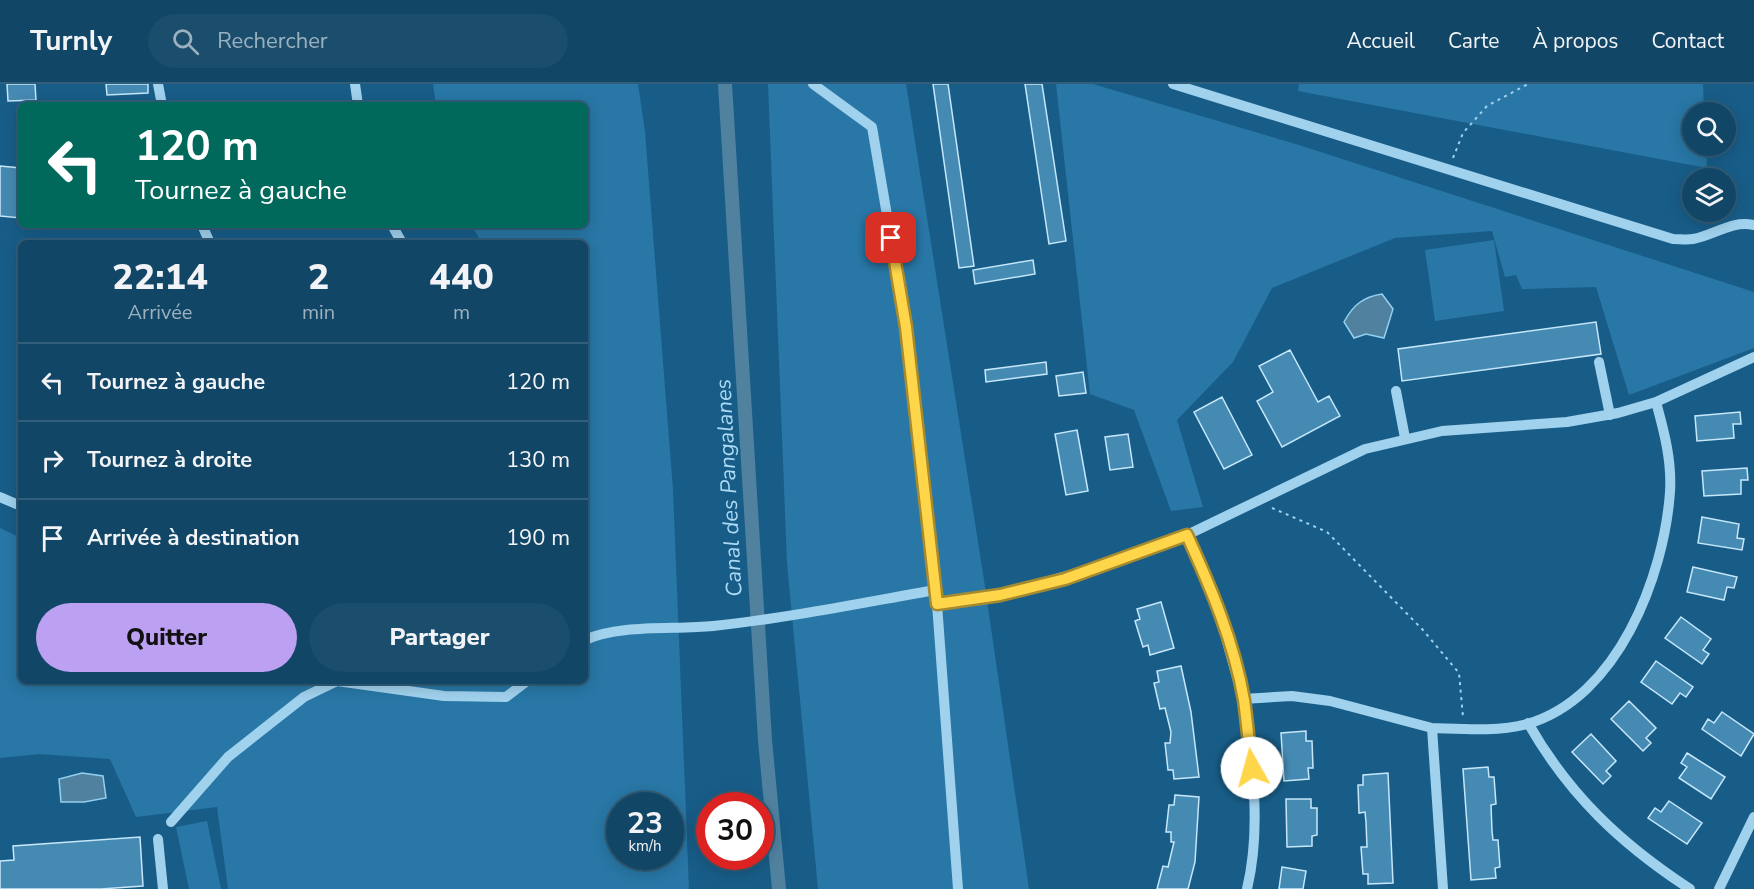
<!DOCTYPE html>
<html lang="fr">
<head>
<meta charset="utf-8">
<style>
  :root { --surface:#124666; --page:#1b4d6c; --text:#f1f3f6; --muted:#9cb1bf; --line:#315e7a; --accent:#bca0f2 }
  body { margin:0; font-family:"Nunito Sans",sans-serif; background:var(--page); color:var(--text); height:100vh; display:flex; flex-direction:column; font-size:22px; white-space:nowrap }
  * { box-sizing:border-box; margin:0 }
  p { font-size:20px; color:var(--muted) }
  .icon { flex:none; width:33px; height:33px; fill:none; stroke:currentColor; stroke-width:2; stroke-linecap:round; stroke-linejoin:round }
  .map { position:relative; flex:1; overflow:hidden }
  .panel { position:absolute; left:18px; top:156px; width:570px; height:444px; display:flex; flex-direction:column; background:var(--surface); border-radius:9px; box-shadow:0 3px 15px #0003,0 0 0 2px var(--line) }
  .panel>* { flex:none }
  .banner { position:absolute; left:18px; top:18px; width:570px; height:126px; border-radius:9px; box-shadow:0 3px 15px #0003,0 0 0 2px var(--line); background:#00695c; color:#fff; overflow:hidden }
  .fabs { position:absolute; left:1682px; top:18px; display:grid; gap:12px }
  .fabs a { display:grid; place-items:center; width:54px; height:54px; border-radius:50%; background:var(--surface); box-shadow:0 3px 15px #0003,0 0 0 2px var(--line); font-size:30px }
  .speed { position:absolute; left:606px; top:708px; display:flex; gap:12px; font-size:30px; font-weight:700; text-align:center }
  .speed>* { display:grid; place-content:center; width:78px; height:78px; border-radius:50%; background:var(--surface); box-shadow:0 3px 15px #0003,0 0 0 2px var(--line); line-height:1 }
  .speed small { font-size:15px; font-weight:400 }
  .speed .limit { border:9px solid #d22; background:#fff; color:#111 }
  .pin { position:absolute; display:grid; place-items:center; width:51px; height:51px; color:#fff; margin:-26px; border-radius:12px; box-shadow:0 3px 9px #0006 }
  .me { position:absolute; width:66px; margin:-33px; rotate:353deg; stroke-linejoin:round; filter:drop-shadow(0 0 4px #0008) }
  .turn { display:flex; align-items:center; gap:21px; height:126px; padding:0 18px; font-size:27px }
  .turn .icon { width:78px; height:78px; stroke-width:2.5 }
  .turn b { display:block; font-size:42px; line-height:51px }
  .eta { display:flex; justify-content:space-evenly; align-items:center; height:102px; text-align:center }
  .eta b { font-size:36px; font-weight:800; line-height:42px }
  .action { display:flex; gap:12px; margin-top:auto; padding:12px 18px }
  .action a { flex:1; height:69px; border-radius:36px; background:var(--accent); color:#111; font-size:24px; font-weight:800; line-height:69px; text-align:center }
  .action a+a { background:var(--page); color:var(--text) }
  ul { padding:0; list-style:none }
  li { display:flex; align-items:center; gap:18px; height:78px; padding:0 18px; border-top:2px solid var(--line) }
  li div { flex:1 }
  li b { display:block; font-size:22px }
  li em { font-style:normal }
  header { display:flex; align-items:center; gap:36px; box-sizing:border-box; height:84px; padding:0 30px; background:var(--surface); border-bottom:2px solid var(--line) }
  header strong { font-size:28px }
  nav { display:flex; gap:33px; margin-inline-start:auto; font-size:21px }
  .search { width:420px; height:54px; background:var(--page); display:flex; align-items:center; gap:15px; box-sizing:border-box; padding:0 21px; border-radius:33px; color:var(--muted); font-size:22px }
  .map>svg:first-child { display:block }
  .green { fill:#2877a6; fill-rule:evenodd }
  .water { fill:#5082a0; stroke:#93cff0; stroke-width:1.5 }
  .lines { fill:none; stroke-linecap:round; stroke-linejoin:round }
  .canal { stroke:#5082a0; stroke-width:14 }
  .building { fill:#458ab3; stroke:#c6e7fa; stroke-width:1.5 }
  .path { stroke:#a0d1ed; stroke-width:2; stroke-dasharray:3 4.5; stroke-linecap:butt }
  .minor { stroke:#a0d1ed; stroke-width:10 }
  .route-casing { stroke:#a68a30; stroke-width:15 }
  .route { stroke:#ffd54a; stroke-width:10 }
  .labels { text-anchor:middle; stroke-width:4.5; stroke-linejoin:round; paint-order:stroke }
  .water-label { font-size:22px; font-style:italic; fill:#acdaf5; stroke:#185d88 }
</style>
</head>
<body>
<header>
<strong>Turnly</strong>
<div class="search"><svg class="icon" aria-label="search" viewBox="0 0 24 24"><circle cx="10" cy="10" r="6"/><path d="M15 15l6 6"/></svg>Rechercher</div>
<nav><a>Accueil</a><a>Carte</a><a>À propos</a><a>Contact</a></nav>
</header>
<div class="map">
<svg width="1754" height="805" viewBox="0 0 1754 805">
  <rect width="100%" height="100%" fill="#185d88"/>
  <path class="green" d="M433 0H638L645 48 673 406 689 805H228L217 723 136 733 110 675 39 670 0 674V444L21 454V597H585V159H482L471 141H585V21H436ZM620 722H670V772H620Z
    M768 0H906L984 496 1029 805H818L787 479Z
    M1056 0H1093L1299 61 1754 208V264L1629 311 1596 203 1522 205 1516 191 1505 193 1492 147 1395 154 1272 204 1233 278 1177 336 1203 423 1171 427 1134 326 1090 310Z
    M1299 0H1703L1704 28H1692V62H1706L1707 84 1298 7Z
    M1494 156 1504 227 1435 237 1425 166Z
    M207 737 221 805H189L176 743Z"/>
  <path class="water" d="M1382 210 1393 225 1384 254 1366 250 1354 254 1344 238C1353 221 1363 213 1382 210Z
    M82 689 103 692 106 714 84 718H61L59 695Z"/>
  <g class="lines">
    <path class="canal" d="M725 0 765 656 779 805"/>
  </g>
  <path class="building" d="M7 0H35L36 16 8 17Z
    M106 0H148V9L107 11Z
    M933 0H948L974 182 959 184Z
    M1025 0H1042L1066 157 1049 160Z
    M0 82 21 84V134L0 132Z
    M1033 176 1035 190 975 200 973 186Z
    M1596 238 1601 270 1402 297 1398 265Z
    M1290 266 1318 318 1329 312 1340 332 1282 363 1257 317 1273 308 1259 282Z
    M1046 278 1047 290 986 298 985 286Z
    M1083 288 1086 309 1059 312 1056 292Z
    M1222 313 1252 371 1224 385 1194 328Z
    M1740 328 1741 340H1733L1734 354 1697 357 1695 332Z
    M1077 346 1088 407 1066 411 1055 350Z
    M1128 350 1133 383 1110 386 1105 353Z
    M1747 384 1748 396H1741V410L1704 412 1702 387Z
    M1702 433 1739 440 1737 454 1744 455 1742 466 1698 459Z
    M1693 483 1737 493 1734 504 1727 503 1724 516 1687 508Z
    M1161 518 1174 564 1150 571 1148 561 1143 563 1135 537 1140 535 1137 525Z
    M1681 533 1711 555 1703 566 1709 570 1702 580 1665 554Z
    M1656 577 1693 603 1686 613 1680 609 1672 620 1641 598Z
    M1181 582 1191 628 1199 693 1174 695 1173 686H1168L1165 659H1170L1171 648 1165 624 1160 625 1154 599 1159 598 1157 587Z
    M1629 617 1656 644 1646 654 1651 659 1643 667 1611 635Z
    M1722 628 1754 650 1741 672 1702 645 1708 635 1714 639Z
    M1306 647V657H1312L1313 684H1308L1309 695 1284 697 1281 649Z
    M1591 650 1616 677 1606 687 1611 692 1603 700 1572 668Z
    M1687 669 1725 693 1711 715 1679 694 1687 683 1681 679Z
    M1488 683 1489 693H1494L1496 720 1491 721 1492 747 1493 756H1498L1500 783 1495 784 1496 794 1471 796 1463 685Z
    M1388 689 1393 799 1368 800V790H1363L1361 763H1367L1366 738 1365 728 1359 729 1358 701H1363V691Z
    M1175 711 1199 713 1195 778 1188 805H1157L1163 782 1168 783 1174 758H1171V748H1166L1169 721H1174Z
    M1286 715H1311V724H1317V751L1312 752V762L1287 763Z
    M1669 717 1702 739 1687 760 1648 734 1655 724 1661 728Z
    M140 753 143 802 101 805H0V777L14 776 13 762Z
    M1282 783 1306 787 1303 805H1279Z"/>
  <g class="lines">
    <path class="path" d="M1453 74 1463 49 1487 22 1528 0
      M1272 424 1327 448 1423 546 1459 589 1463 633"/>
    <path class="minor" d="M158 0 162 21
      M355 0 358 21
      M813 0 872 43 906 243 937 520 1000 511 1122 476 1187 451 1365 365 1442 347 1567 338 1618 329 1656 318 1754 273
      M1173 0 1673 155C1680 155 1687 156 1693 155 1715 151 1731 136 1754 141
      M202 141 210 159
      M392 141 402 159
      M1599 278 1610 331
      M1396 307 1405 354
      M0 413 21 422
      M1187 451 1218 525 1243 615
      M937 520 958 805
      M585 556C620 540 674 546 713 542 788 534 861 519 935 506
      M1528 639C1569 711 1621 760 1690 805
      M171 738 228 673 304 613 337 597 444 612 506 613 527 597
      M158 755 163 805
      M1247 805C1262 742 1252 678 1243 615L1292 612 1330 617 1432 644
      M1443 805 1432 644C1463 645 1497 648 1527 640 1618 614 1664 492 1670 408 1672 377 1664 347 1656 318
      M1719 805 1754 733"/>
  </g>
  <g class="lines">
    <defs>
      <path id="route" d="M891 154 906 243 937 520 1000 511 1065 495 1187 451C1211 504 1234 558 1244 616 1247 638 1249 661 1252 684"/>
    </defs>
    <use href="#route" class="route-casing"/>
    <use href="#route" class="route"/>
  </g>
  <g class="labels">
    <g class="water-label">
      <text transform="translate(728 404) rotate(-93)" y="8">Canal des Pangalanes</text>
    </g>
  </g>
</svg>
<div class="fabs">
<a><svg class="icon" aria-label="search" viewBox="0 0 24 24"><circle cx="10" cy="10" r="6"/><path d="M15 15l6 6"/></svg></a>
<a><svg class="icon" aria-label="layers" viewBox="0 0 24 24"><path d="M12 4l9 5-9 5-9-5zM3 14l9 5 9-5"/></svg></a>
</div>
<div class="speed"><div>23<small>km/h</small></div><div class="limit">30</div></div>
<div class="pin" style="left:891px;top:154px;background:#d93025"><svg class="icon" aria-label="arrive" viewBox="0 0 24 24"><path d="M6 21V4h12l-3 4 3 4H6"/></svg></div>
<svg class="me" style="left:1252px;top:684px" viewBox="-20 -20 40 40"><circle r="19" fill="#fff"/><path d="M0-13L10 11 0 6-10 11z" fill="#ffd54a"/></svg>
<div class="banner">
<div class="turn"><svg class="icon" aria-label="left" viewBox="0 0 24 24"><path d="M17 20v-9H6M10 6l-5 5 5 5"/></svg><div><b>120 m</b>Tournez à gauche</div></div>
</div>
<section class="panel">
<div class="eta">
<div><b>22:14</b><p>Arrivée</p></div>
<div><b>2</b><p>min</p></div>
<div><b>440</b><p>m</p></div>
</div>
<ul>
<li><svg class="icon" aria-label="left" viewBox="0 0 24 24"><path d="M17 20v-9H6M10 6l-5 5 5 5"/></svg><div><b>Tournez à gauche</b></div><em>120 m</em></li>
<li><svg class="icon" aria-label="right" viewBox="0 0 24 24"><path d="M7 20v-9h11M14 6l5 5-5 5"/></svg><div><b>Tournez à droite</b></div><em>130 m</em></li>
<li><svg class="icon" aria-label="arrive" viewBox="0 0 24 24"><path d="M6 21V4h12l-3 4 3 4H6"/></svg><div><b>Arrivée à destination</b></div><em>190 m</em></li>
</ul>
<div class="action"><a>Quitter</a><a>Partager</a></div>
</section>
</div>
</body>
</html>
